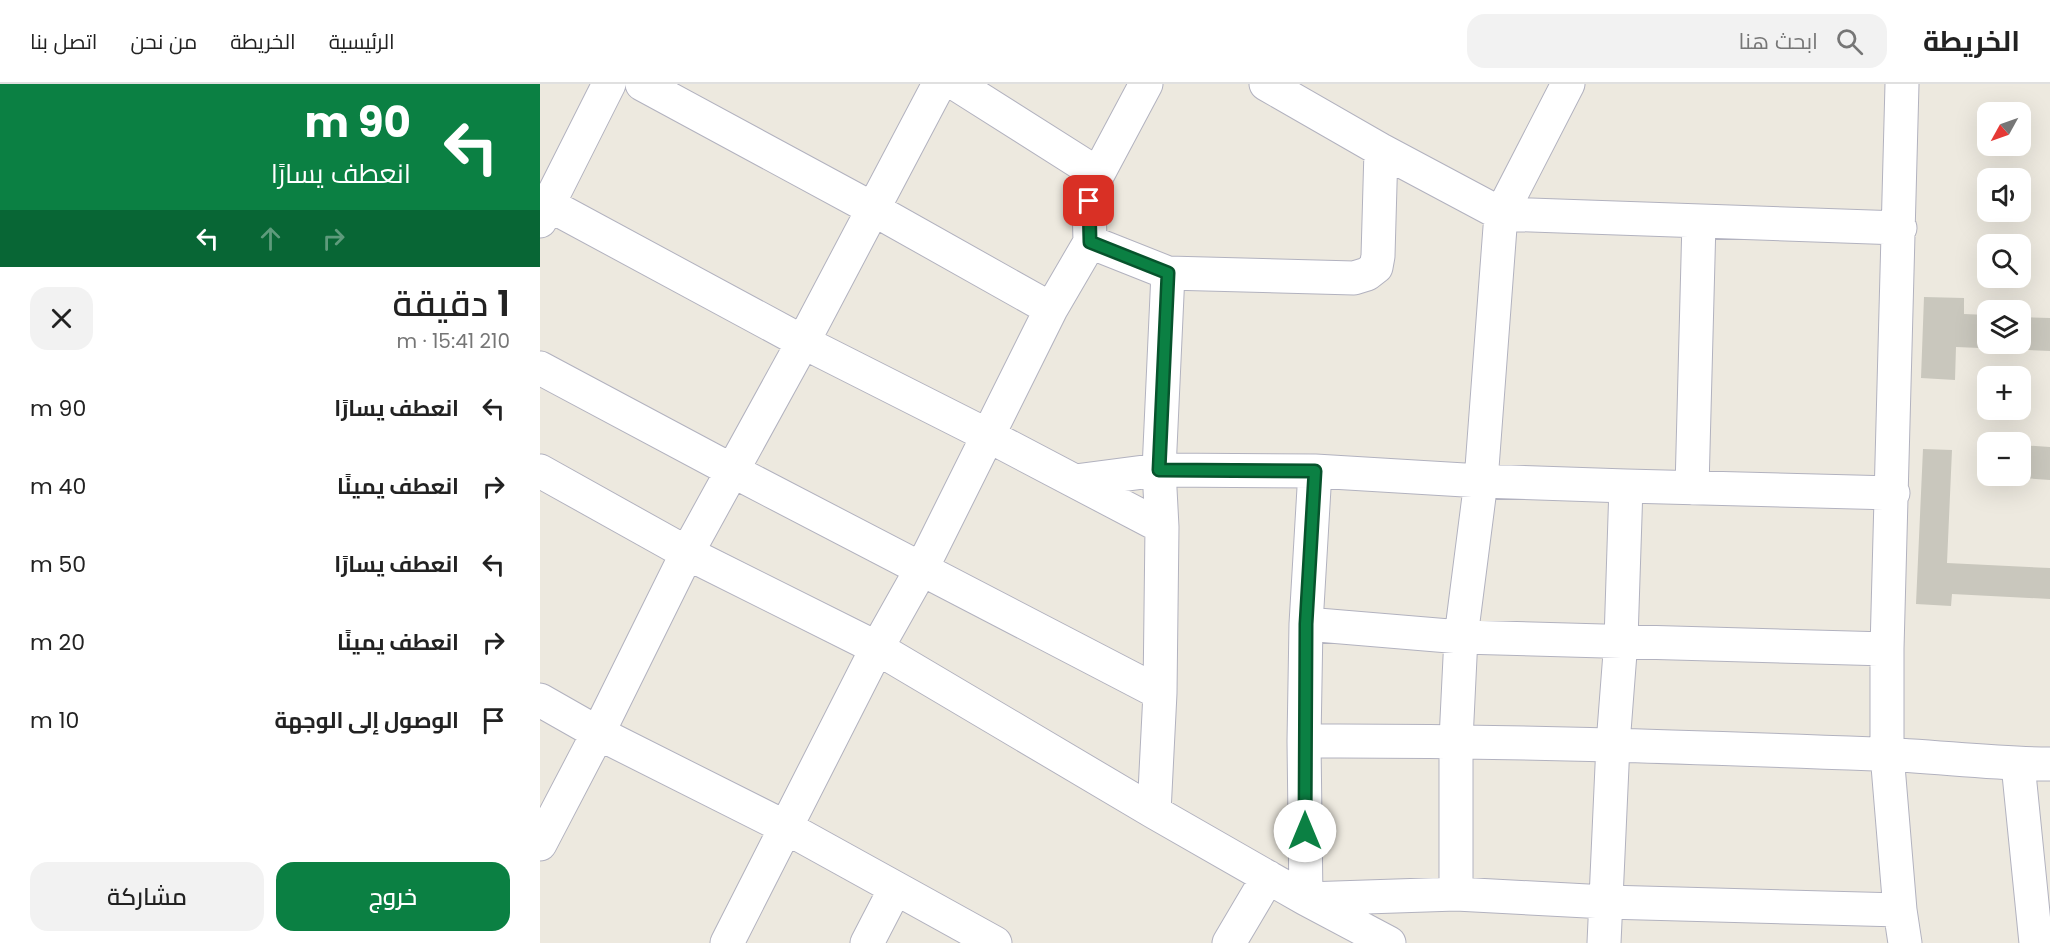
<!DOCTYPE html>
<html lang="ar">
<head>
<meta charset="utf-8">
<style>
  :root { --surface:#fff; --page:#f2f2f2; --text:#222; --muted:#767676; --line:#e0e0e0; --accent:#0b8043 }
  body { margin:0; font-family:Poppins,Cairo,sans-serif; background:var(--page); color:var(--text); direction:rtl; height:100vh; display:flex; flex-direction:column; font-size:22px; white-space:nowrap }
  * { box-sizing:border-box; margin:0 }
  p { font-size:20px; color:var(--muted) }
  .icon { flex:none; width:33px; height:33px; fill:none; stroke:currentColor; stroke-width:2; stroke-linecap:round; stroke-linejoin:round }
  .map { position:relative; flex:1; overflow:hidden; direction:ltr }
  .details { display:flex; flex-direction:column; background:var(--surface); width:540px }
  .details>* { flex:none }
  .hud { background:#0b8043; color:#fff; overflow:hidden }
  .needle { width:39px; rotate:230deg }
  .fabs { position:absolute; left:1437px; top:18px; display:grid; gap:12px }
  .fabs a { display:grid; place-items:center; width:54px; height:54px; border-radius:12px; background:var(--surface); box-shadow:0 6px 24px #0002; font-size:30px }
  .pin { position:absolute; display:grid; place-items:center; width:51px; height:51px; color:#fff; margin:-26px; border-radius:12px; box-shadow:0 3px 9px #0006 }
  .me { position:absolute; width:66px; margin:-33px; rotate:0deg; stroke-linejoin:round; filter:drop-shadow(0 0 4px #0008) }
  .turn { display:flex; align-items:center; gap:21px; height:126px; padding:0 30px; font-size:27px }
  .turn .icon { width:78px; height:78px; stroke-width:2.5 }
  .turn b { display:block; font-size:42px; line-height:51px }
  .lanes { display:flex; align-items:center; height:57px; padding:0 30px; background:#0003; justify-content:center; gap:30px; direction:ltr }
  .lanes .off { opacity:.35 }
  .round { display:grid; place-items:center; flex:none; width:63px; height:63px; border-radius:18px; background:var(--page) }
  .head { display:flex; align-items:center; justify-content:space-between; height:102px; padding:0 30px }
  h1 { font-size:36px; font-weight:600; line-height:45px }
  .action { display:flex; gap:12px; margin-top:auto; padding:12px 30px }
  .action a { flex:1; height:69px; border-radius:18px; background:var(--accent); color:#fff; font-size:24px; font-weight:600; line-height:69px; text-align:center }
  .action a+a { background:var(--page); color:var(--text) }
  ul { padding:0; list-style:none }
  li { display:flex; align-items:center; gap:18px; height:78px; padding:0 30px }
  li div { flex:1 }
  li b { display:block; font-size:22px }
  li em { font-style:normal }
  header { display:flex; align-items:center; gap:36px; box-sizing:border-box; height:84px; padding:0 30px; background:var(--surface); border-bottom:2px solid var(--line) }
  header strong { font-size:28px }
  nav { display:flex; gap:33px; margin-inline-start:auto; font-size:21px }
  .search { width:420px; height:54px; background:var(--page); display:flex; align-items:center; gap:15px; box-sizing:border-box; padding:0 21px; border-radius:18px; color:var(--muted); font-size:22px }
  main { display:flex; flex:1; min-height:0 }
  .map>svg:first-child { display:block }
  .building { fill:#c9c7bd }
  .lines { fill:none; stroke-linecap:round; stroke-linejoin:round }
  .minor-casing { stroke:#b2b2bf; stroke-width:35 }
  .minor { stroke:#fff; stroke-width:33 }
  .route-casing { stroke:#07532c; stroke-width:15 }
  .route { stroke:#0b8043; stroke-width:10 }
</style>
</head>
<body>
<header>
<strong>الخريطة</strong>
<div class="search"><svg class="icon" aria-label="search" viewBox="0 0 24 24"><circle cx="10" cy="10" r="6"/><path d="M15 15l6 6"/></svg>ابحث هنا</div>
<nav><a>الرئيسية</a><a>الخريطة</a><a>من نحن</a><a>اتصل بنا</a></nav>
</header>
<main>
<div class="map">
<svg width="1510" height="859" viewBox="0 0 1510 859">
  <rect width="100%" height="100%" fill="#ede9df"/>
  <path class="building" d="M1384 213 1424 214V230L1448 231V260H1480V233L1510 234V267L1416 263 1415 296 1381 294Z
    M1480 361 1510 363V396L1470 393V392H1480Z
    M1383 365 1412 366 1407 479 1510 484V515L1412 510 1411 522 1376 520Z"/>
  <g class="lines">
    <defs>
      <path id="minor" d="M102 0 333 125 511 225
        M416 0 558 90 549 117 550 158 628 189 814 194 827 190 836 183 838 172 841 66
        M726 0 841 66 961 130 941 397 921 553 916 656V810
        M1028 0 961 130 1360 144
        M1362 0 1347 565V670L1360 826 1365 859
        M558 90 606 0
        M0 116 263 258 447 351 622 443
        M0 137 69 0
        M0 284 193 387 620 609
        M0 387 147 469 337 564 614 728 766 815 916 810 1066 818 1360 826
        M775 387 766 540 764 657 766 815 849 859
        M535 397 619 386 775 387 941 397 1086 402 1353 409
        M1152 404 1159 137
        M766 540 921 553 1347 565
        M0 616 58 649 247 744 455 859
        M764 657C956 656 1146 663 1337 670 1395 672 1452 680 1510 680
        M1478 680 1496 859
        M614 728 620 609 622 443 619 386 628 189
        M0 760 58 649 147 469 263 258 399 0
        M187 859 337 564 382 484 511 225 550 158
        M327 859 355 805
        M689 859 728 793
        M1064 859 1073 660 1081 556 1086 402"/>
    </defs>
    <use href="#minor" class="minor-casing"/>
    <use href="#minor" class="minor"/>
  </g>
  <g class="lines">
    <defs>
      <path id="route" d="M549 117 550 158 628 189 619 386 775 387 766 540 765 747"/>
    </defs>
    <use href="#route" class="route-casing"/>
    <use href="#route" class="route"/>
  </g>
</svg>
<div class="fabs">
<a><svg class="needle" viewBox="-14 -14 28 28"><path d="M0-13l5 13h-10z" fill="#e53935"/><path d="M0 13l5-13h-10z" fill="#767676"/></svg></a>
<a><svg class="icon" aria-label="sound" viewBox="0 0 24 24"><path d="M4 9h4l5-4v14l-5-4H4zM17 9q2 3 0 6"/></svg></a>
<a><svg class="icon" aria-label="search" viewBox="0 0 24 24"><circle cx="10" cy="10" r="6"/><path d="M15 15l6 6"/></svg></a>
<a><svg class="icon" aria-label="layers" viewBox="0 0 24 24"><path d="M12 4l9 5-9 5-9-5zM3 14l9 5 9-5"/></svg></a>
<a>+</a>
<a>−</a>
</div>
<div class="pin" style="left:549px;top:117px;background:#d93025"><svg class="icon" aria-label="arrive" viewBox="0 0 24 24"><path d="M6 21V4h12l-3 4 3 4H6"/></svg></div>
<svg class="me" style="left:765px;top:747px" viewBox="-20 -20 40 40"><circle r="19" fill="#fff"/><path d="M0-13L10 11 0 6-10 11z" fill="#0b8043"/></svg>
</div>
<section class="details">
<div class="hud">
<div class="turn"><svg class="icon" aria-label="left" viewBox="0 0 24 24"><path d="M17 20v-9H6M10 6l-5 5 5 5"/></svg><div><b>90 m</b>انعطف يسارًا</div></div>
<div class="lanes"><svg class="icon" aria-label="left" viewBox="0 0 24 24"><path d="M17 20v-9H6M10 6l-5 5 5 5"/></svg><svg class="icon off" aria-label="ahead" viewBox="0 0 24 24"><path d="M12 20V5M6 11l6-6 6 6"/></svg><svg class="icon off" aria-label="right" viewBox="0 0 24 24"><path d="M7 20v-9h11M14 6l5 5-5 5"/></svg></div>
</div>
<div class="head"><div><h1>1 دقيقة</h1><p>210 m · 15:41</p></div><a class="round"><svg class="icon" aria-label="close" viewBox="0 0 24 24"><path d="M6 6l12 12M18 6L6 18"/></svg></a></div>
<ul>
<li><svg class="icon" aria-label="left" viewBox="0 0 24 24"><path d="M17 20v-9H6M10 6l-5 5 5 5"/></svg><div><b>انعطف يسارًا</b></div><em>90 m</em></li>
<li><svg class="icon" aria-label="right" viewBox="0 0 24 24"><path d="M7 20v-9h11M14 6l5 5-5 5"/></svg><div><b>انعطف يمينًا</b></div><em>40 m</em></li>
<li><svg class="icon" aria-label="left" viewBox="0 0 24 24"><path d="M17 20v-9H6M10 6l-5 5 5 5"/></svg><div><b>انعطف يسارًا</b></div><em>50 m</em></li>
<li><svg class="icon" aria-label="right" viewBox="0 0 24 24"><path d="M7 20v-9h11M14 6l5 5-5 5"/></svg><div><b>انعطف يمينًا</b></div><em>20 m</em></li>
<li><svg class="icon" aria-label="arrive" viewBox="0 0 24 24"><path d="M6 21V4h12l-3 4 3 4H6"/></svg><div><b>الوصول إلى الوجهة</b></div><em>10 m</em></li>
</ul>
<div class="action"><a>خروج</a><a>مشاركة</a></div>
</section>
</main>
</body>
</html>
